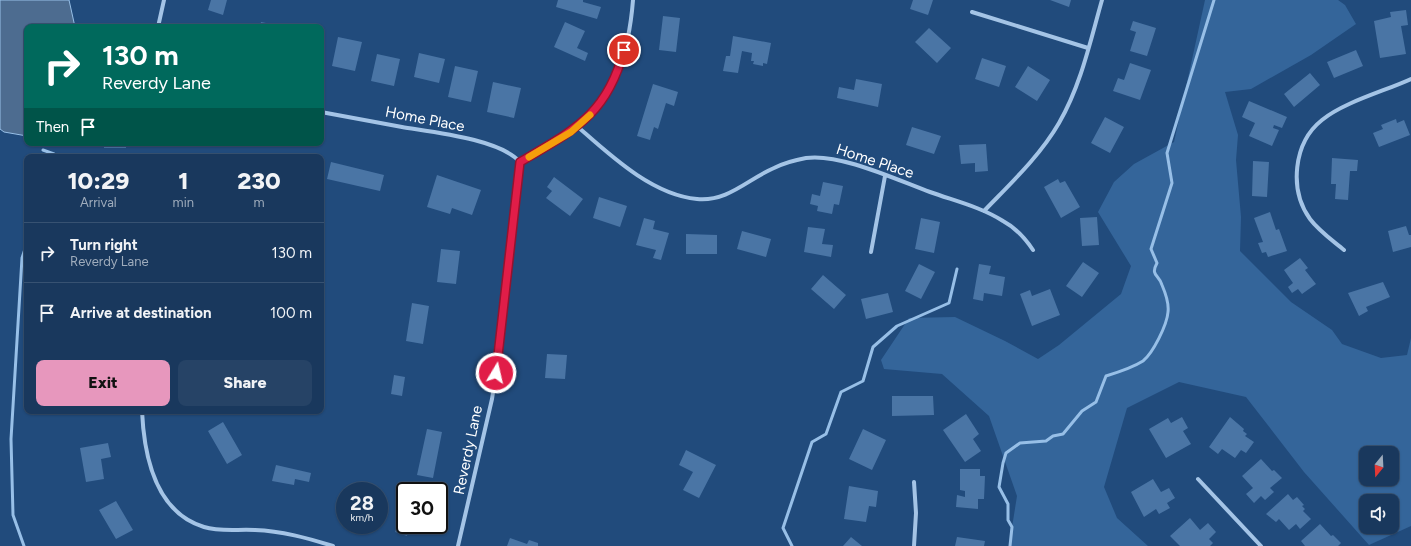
<!DOCTYPE html>
<html lang="en">
<head>
<meta charset="utf-8">
<style>
  :root { --surface:#19385d; --page:#264366; --text:#f1f3f6; --muted:#9facbc; --line:#375272; --accent:#e797bd }
  body { margin:0; font-family:Figtree,sans-serif; background:var(--page); color:var(--text); height:100vh; display:flex; flex-direction:column; font-size:15px; white-space:nowrap }
  * { box-sizing:border-box; margin:0 }
  p { font-size:13px; color:var(--muted) }
  .icon { flex:none; width:22px; height:22px; fill:none; stroke:currentColor; stroke-width:2; stroke-linecap:round; stroke-linejoin:round }
  .map { position:relative; flex:1; overflow:hidden }
  .sheet { position:absolute; left:24px; top:154px; width:300px; height:260px; display:flex; flex-direction:column; background:var(--surface); border-radius:8px; box-shadow:0 1px 3px #0004,0 0 0 1px var(--line) }
  .sheet>* { flex:none }
  .guide { position:absolute; left:24px; top:24px; width:300px; height:122px; border-radius:8px; box-shadow:0 1px 3px #0004,0 0 0 1px var(--line); background:#00695c; color:#fff; overflow:hidden }
  .needle { width:26px; rotate:198deg }
  .controls { position:absolute; left:1359px; top:446px; display:grid; gap:8px }
  .controls a { display:grid; place-items:center; width:40px; height:40px; border-radius:8px; background:var(--surface); box-shadow:0 1px 3px #0004,0 0 0 1px var(--line); font-size:20px }
  .speed { position:absolute; left:336px; top:482px; display:flex; gap:8px; font-size:20px; font-weight:700; text-align:center }
  .speed>* { display:grid; place-content:center; width:52px; height:52px; border-radius:50%; background:var(--surface); box-shadow:0 1px 3px #0004,0 0 0 1px var(--line); line-height:1 }
  .speed small { font-size:10px; font-weight:400 }
  .speed .limit { border:2px solid #111; border-radius:6px; background:#fff; color:#111 }
  .pin { position:absolute; display:grid; place-items:center; width:34px; height:34px; color:#fff; margin:-17px; border:2px solid #fff; border-radius:50%; box-shadow:0 1px 4px #0007 }
  .me { position:absolute; width:44px; margin:-22px; rotate:9deg; stroke-linejoin:round; filter:drop-shadow(0 0 3px #0008) }
  .turn { display:flex; align-items:center; gap:14px; height:84px; padding:0 12px; font-size:18px }
  .turn .icon { width:52px; height:52px; stroke-width:2.5 }
  .turn b { display:block; font-size:28px; line-height:34px }
  .then { display:flex; align-items:center; height:38px; padding:0 12px; background:#0003; gap:8px; font-size:15px }
  .eta { display:flex; justify-content:space-evenly; align-items:center; height:68px; text-align:center }
  .eta b { font-size:24px; font-weight:800; line-height:28px }
  .button { display:flex; gap:8px; margin-top:auto; padding:8px 12px }
  .button a { flex:1; height:46px; border-radius:8px; background:var(--accent); color:#111; font-size:16px; font-weight:800; line-height:46px; text-align:center }
  .button a+a { background:var(--page); color:var(--text) }
  ul { padding:0; list-style:none }
  li { display:flex; align-items:center; gap:12px; height:60px; padding:0 12px; border-top:1px solid var(--line) }
  li div { flex:1 }
  li b { display:block; font-size:15px }
  li em { font-style:normal }
  .map>svg:first-child { display:block }
  .green { fill:#34659a; fill-rule:evenodd }
  .water { fill:#4d6c90; stroke:#97bfe7 }
  .lines { fill:none; stroke-linecap:round; stroke-linejoin:round }
  .stream { stroke:#97bfe7; stroke-width:3 }
  .building { fill:#4a75a5 }
  .minor { stroke:#a4c4e6; stroke-width:4 }
  .route-casing { stroke:#92132f; stroke-width:10 }
  .route { stroke:#e11d48; stroke-width:7 }
  .slow { stroke:#f59e0b; stroke-width:7 }
  .labels { text-anchor:middle; stroke-width:3; stroke-linejoin:round; paint-order:stroke }
  .street-label { font-size:15px; fill:#fff; stroke:#214b7c }
</style>
</head>
<body>
<div class="map">
<svg width="1411" height="546" viewBox="0 0 1411 546">
  <rect width="100%" height="100%" fill="#214b7c"/>
  <path class="green" d="M1205 0H1338L1345 5 1356 24 1311 55 1251 89 1225 92 1238 135 1236 160 1241 217 1240 251 1291 302 1332 330 1342 344 1381 358 1407 355 1411 338V526L1369 545 1304 472 1246 397 1179 382 1127 408 1104 487 1117 518 1148 546H1009L1017 496 989 416 942 374 884 369 881 360 909 318 955 317 1005 341 1038 359 1059 345 1121 294 1131 266 1098 212 1114 182 1134 164 1174 142ZM1366 453H1392V479H1366ZM1366 501H1392V527H1366Z"/>
  <path class="water" d="M0 0H69L75 27H27V136L4 132 0 129Z"/>
  <g class="lines">
    <path class="stream" d="M43 150 54 154 53 157
      M24 546 13 515 11 439 22 258 27 243
      M792 546 783 528 812 442 826 434 841 392 863 381 873 347 897 326 949 303 957 269
      M1010 546 1012 527 1008 520V504L999 487 1003 463 1006 453 1020 443 1046 441 1053 436 1063 434 1082 411 1096 402 1106 376C1119 372 1132 368 1143 361 1153 353 1167 325 1168 312 1169 304 1165 292 1162 285 1159 274 1150 276 1157 263L1151 249 1172 183 1167 153 1214 0"/>
  </g>
  <path class="building" d="M211 0H227L223 15 208 10Z
    M558 0H583V2L601 7 597 19 556 7Z
    M913 0H933L928 15 910 9Z
    M1050 0H1071L1069 7Z
    M1406 10 1408 25 1401 26 1406 54 1380 58 1374 21 1391 17 1390 12Z
    M663 16 680 18 676 52 659 50Z
    M1133 21 1156 28 1147 56 1130 51 1136 32 1130 30Z
    M261 22 281 26V27H260Z
    M565 22 585 31 577 48 588 53 585 61 554 47Z
    M929 28 951 48 937 63 915 42Z
    M321 33 325 34 322 51H321Z
    M733 36 771 43 767 64 763 63V66L753 64 754 61H751L752 53 742 51 738 73 723 71 726 56H730Z
    M338 37 362 42 355 71 332 66Z
    M1356 50 1363 66 1334 78 1327 62Z
    M419 53 445 59 439 83 414 77Z
    M377 54 400 59 394 86 371 81Z
    M982 58 1006 66 999 87 975 79Z
    M1130 63 1151 70 1140 100 1113 91 1118 78 1124 80Z
    M455 66 478 71 471 102 448 97Z
    M1028 66 1050 80 1037 101 1015 87Z
    M1310 73 1320 85 1294 107 1284 94Z
    M856 79 882 84 878 107 837 98 839 87 854 90Z
    M493 82 521 88 514 118 487 112Z
    M653 84 678 92 674 106 666 103 658 129 654 127 650 140 637 136Z
    M1249 101 1287 117 1282 128 1274 125 1273 128 1279 130 1272 146 1249 136 1255 123 1242 117Z
    M1105 117 1124 127 1110 153 1091 143Z
    M1396 119 1397 123 1404 120 1410 135 1379 147 1373 133 1383 129 1381 125Z
    M912 127 941 136 934 154 906 145Z
    M104 143H126V148H104Z
    M986 144 988 171 975 172V163L961 164 959 145Z
    M1332 158 1358 160 1357 171H1350L1348 200 1335 199 1336 184H1331Z
    M1253 161 1269 162 1267 197 1252 196Z
    M331 162 384 175 380 191 327 179Z
    M437 175 481 190 472 215 452 208 450 214 427 207Z
    M554 177 583 199 570 216 546 198 552 191 547 187Z
    M1058 179 1060 183 1065 181 1080 207 1061 218 1044 187Z
    M823 182 843 186 839 205 834 204 832 214 817 211 818 206 810 204 812 194 820 196Z
    M599 197 627 206 620 227 593 218Z
    M1270 212 1276 230 1279 229 1287 251 1268 257 1266 252 1262 253 1258 243 1263 242 1254 218Z
    M1097 217 1099 245 1082 246 1080 218Z
    M644 218 655 221 653 229 669 233 661 260 653 258 656 250 636 245Z
    M921 218 940 222 934 253 915 249Z
    M1406 226 1409 235H1411V247L1393 252 1388 231Z
    M808 227 825 229 822 244 833 245 831 257 804 252Z
    M742 231 771 239 766 257 737 249Z
    M686 234 717 235V254H686Z
    M441 249 460 251 456 284 437 282Z
    M1300 258 1308 268 1305 270 1316 284 1302 294 1298 289 1292 293 1288 287 1293 283 1284 270Z
    M1083 262 1099 273 1082 297 1066 286Z
    M919 264 935 272 921 299 905 291Z
    M979 264 991 266 989 274 1005 277 1002 296 984 293 983 301 973 299Z
    M823 275 846 295 834 309 811 289Z
    M1383 282 1390 297 1366 307 1368 311 1359 316 1348 293Z
    M1050 289 1060 315 1032 326 1020 294 1030 290 1032 296Z
    M888 293 893 312 866 319 861 299Z
    M412 303 429 306 423 344 406 341Z
    M547 354 567 355 565 379 545 378Z
    M394 375 405 377 402 396 391 394Z
    M892 396H933L934 415 892 416Z
    M966 414 979 434 973 439 981 451 965 462 943 430Z
    M1182 417 1188 428 1183 431 1191 444 1166 458 1149 429 1168 418 1171 423Z
    M1230 417 1244 429 1243 431 1247 434 1245 436 1254 442 1246 453 1241 450 1235 458 1222 449 1218 454 1209 447Z
    M223 422 242 455 227 464 208 431Z
    M427 429 442 432 433 478 417 475Z
    M863 429 886 440 872 470 849 459Z
    M108 443 111 457 101 459 104 479 86 482 80 448Z
    M686 450 716 465 699 498 683 490 693 472 679 465Z
    M1261 459 1272 471 1274 470 1282 478 1270 488 1274 492 1265 500 1261 496 1254 503 1246 494 1253 488 1242 476Z
    M276 465 311 473 309 482 295 479 294 485 272 481Z
    M960 469H980V476H985L984 499H978V509L956 507 957 495 965 497V491L960 490Z
    M1153 479 1161 492 1169 488 1175 498 1167 503 1170 508 1159 514 1156 509 1144 517 1131 492Z
    M849 486 878 491 876 507 869 506 866 522 844 519Z
    M1288 494 1293 500 1297 497 1304 505 1302 506 1305 509 1303 511 1311 519 1300 529 1296 524 1289 530 1279 519 1276 522 1266 514Z
    M116 501 133 530 116 539 99 510Z
    M399 516 405 518V525H423L422 529 409 526 407 536 395 532Z
    M1190 518 1200 530 1208 523 1216 532 1209 539 1213 543 1210 546H1180L1170 536Z
    M1320 524 1331 536 1333 535 1341 543 1338 546H1305L1301 541Z
    M851 537 862 546H843Z
    M957 537 985 541 984 546H955Z
    M510 538 527 544 529 540 538 543V546H507Z"/>
  <g class="lines">
    <path class="minor" d="M972 12 1088 48
      M158 27 164 0
      M321 112C348 117 375 122 402 127 432 132 500 139 520 162
      M578 127C610 155 652 195 697 199 728 202 748 179 774 168 784 163 795 160 806 158 840 153 897 180 930 192 955 201 981 207 1003 221 1016 228 1025 238 1033 250
      M984 211C1010 184 1040 156 1059 123 1081 85 1090 42 1102 0
      M1344 250C1332 240 1319 231 1310 219 1289 190 1293 143 1322 120 1344 102 1385 91 1411 79
      M871 252 885 176
      M142 411C144 455 155 512 204 527 220 532 238 529 255 530 282 531 307 538 333 546
      M1198 479 1261 546
      M458 546 492 399 499 354 520 162C537 152 556 143 572 131 615 98 629 52 633 0
      M914 546 916 513 914 482"/>
  </g>
  <g class="lines">
    <defs>
      <path id="route" d="M496 373 520 162C574 130 607 115 624 50"/>
    </defs>
    <use href="#route" class="route-casing"/>
    <use href="#route" class="route"/>
    <path class="slow" d="M529 157 571 132 590 115"/>
  </g>
  <g class="labels">
    <g class="street-label">
      <text transform="translate(425 119) rotate(11)" y="5">Home Place</text>
      <text transform="translate(875 161) rotate(18)" y="5">Home Place</text>
      <text transform="translate(468 450) rotate(-78)" y="5">Reverdy Lane</text>
    </g>
  </g>
</svg>
<div class="controls">
<a><svg class="needle" viewBox="-14 -14 28 28"><path d="M0-13l5 13h-10z" fill="#e53935"/><path d="M0 13l5-13h-10z" fill="#9facbc"/></svg></a>
<a><svg class="icon" aria-label="sound" viewBox="0 0 24 24"><path d="M4 9h4l5-4v14l-5-4H4zM17 9q2 3 0 6"/></svg></a>
</div>
<div class="speed"><div>28<small>km/h</small></div><div class="limit">30</div></div>
<div class="pin" style="left:624px;top:50px;background:#d93025"><svg class="icon" aria-label="arrive" viewBox="0 0 24 24"><path d="M6 21V4h12l-3 4 3 4H6"/></svg></div>
<svg class="me" style="left:496px;top:373px" viewBox="-20 -20 40 40"><circle r="17" fill="#e11d48" stroke="#fff" stroke-width="3"/><path d="M0-11L8 9 0 5-8 9z" fill="#fff"/></svg>
<div class="guide">
<div class="turn"><svg class="icon" aria-label="right" viewBox="0 0 24 24"><path d="M7 20v-9h11M14 6l5 5-5 5"/></svg><div><b>130 m</b>Reverdy Lane</div></div>
<div class="then">Then<svg class="icon" aria-label="arrive" viewBox="0 0 24 24"><path d="M6 21V4h12l-3 4 3 4H6"/></svg></div>
</div>
<section class="sheet">
<div class="eta">
<div><b>10:29</b><p>Arrival</p></div>
<div><b>1</b><p>min</p></div>
<div><b>230</b><p>m</p></div>
</div>
<ul>
<li><svg class="icon" aria-label="right" viewBox="0 0 24 24"><path d="M7 20v-9h11M14 6l5 5-5 5"/></svg><div><b>Turn right</b><p>Reverdy Lane</p></div><em>130 m</em></li>
<li><svg class="icon" aria-label="arrive" viewBox="0 0 24 24"><path d="M6 21V4h12l-3 4 3 4H6"/></svg><div><b>Arrive at destination</b></div><em>100 m</em></li>
</ul>
<div class="button"><a>Exit</a><a>Share</a></div>
</section>
</div>
</body>
</html>
